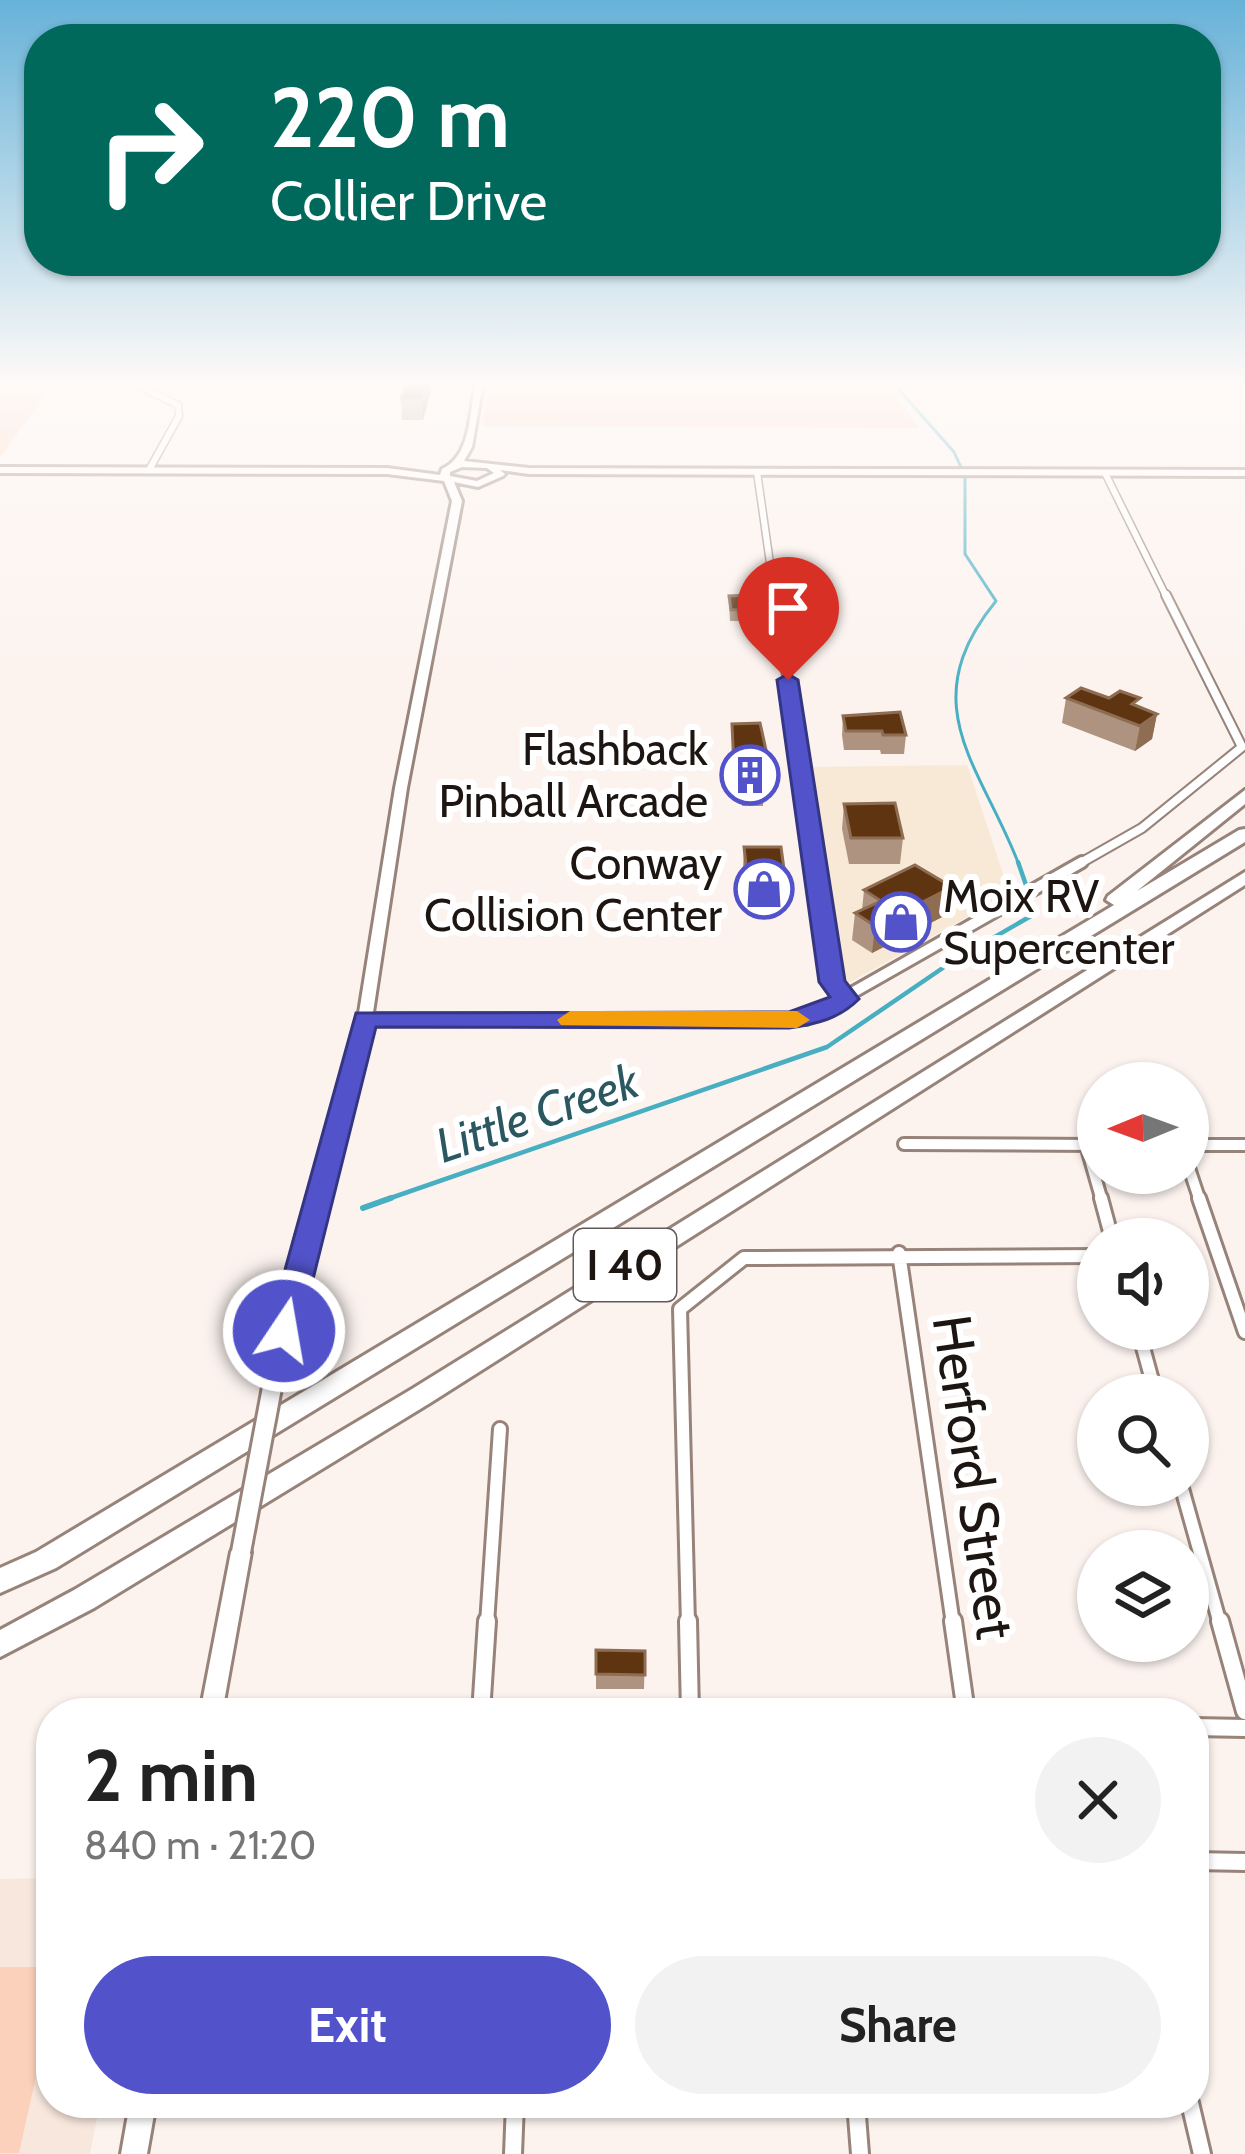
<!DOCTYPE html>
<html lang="en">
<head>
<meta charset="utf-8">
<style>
  :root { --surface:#fff; --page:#f2f2f2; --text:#222; --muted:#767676; --accent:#5253ca }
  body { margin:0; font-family:Cabin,sans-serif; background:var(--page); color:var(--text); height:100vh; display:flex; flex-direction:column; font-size:45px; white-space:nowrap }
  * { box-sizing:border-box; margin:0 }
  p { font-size:39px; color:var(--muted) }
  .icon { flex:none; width:66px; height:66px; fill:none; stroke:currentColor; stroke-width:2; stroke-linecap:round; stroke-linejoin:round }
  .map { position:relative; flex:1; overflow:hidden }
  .panel { position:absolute; left:36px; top:1698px; width:1173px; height:420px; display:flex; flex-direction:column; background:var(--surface); border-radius:48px; box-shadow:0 3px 9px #0004 }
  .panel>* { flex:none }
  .top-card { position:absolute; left:24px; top:24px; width:1197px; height:252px; border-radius:48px; box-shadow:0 3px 9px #0004; background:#00695c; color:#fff; overflow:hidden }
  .needle { width:78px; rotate:269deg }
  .controls { position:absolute; left:1077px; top:1062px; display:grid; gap:24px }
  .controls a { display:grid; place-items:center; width:132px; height:132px; border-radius:50%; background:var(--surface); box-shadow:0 3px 9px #0004; font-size:60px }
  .pin { position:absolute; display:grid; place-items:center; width:102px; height:102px; color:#fff; margin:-123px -51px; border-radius:50% 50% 50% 0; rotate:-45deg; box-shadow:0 0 12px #0007 }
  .pin .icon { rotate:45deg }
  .me { position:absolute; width:132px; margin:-66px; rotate:12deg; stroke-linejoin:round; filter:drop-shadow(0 0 9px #0008) }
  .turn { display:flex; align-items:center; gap:42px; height:252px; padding:0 48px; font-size:54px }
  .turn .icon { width:156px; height:156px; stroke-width:2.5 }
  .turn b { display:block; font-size:84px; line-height:102px }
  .round { display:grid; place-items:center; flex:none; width:126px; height:126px; border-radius:63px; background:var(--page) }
  .overview { display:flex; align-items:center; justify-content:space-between; height:204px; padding:0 48px }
  h1 { font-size:72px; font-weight:800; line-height:90px }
  .action { display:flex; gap:24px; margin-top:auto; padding:24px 48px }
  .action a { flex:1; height:138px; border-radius:72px; background:var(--accent); color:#fff; font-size:48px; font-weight:800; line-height:138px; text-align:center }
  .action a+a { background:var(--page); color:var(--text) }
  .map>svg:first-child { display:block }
  .commercial { fill:#f8e9d6 }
  .built { fill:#f8e7dd }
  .green { fill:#fcd1bb }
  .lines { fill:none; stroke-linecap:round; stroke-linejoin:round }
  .stream-far2 { stroke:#47afc1; stroke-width:3 }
  .stream-far1 { stroke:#47afc1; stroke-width:4.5 }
  .stream { stroke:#47afc1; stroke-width:6 }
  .street-far4-casing { stroke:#978379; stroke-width:9 }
  .street-far3-casing { stroke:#978379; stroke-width:12 }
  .street-far2-casing { stroke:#978379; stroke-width:16 }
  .street-far1-casing { stroke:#978379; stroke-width:18 }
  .street-casing { stroke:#978379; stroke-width:22 }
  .secondary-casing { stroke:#978379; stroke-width:6 }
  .highway-casing { stroke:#978379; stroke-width:6 }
  .street-far4 { stroke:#fff; stroke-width:6 }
  .street-far3 { stroke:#fff; stroke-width:8 }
  .street-far2 { stroke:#fff; stroke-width:10 }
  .street-far1 { stroke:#fff; stroke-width:12 }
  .street { stroke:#fff; stroke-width:16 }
  .secondary { fill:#fff; fill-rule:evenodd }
  .highway { fill:#fff; fill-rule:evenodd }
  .secondary-bridge-casing { stroke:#978379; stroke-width:24; stroke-linecap:butt }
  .secondary-bridge { stroke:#fff; stroke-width:18 }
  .wall { fill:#ae9480 }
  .shaded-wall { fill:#8e6d53 }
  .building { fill:#5f3410; stroke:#8e6d53; stroke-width:3 }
  .route { fill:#5253ca; stroke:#353683; stroke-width:3 }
  .slow { fill:#f59e0b }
  .labels { text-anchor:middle; stroke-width:12; stroke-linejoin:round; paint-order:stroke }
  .shield { fill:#fff; stroke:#605b58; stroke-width:3 }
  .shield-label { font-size:42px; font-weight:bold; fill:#1c1511 }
  .poi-label { font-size:45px; fill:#1c1511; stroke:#fff; text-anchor:end }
  .water-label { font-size:48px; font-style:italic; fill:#2b5860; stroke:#fff }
  .near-street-label { font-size:54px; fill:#1c1511; stroke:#fff }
</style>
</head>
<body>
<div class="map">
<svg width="1245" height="2154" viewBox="0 0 1245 2154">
  <rect width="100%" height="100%" fill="#fcf3ef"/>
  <path class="commercial" d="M967 765 1007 886 1005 896 847 984 805 767Z"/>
  <path class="built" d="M51 1878V2103H100L90 2154H0V1879Z"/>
  <path class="green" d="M0 383H54L0 457Z
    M491 383H887L919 428 482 426Z
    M0 1967H51V2010L19 2153H0Z"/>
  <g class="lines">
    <path class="stream-far2" d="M893 383 954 452 965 476V554L996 601C911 705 982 767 1019 865"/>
    <path class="stream-far1" d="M382 1201 827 1047 953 961 1031 916 1034 908 1018 862"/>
    <path class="stream" d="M363 1208 391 1198"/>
    <defs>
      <path id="street-far4" d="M133 383 178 405 179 416 149 470
        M757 472 775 598
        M1105 473 1167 598"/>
      <path id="street-far3" d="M775 595 815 865
        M1077 865 1142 828 1242 747 1166 595"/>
      <path id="street-far2" d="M814 862 832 982 846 999
        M365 1019H806L1082 862
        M904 1144 1098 1145
        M1086 1145 1102 1201
        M1188 1145H1245
        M1188 1165 1200 1201"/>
      <path id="street-far1" d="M1101 1198 1112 1239
        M1199 1198 1245 1332
        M899 1253 953 1624
        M1138 1329 1156 1395
        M1181 1485 1220 1624
        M487 1624 500 1429
        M688 1624 680 1309 744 1258 1098 1256"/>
      <path id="street" d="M688 1621 690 1713
        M953 1621 966 1713
        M1220 1621 1245 1711
        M481 1713 487 1621
        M1194 1727 1245 1728
        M1194 1861 1245 1862
        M856 2103 860 2154
        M1190 2103 1202 2154
        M513 2154 515 2103"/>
      <path id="secondary" d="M475 383H483L472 447 464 461 529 468 1245 470V476L529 474 500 470 505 474 503 476 478 487 454 482 462 501 407 788 372 1019 311 1240 283 1377 280 1382 274 1384 268 1382 265 1377 295 1240 358 1019 395 788 452 501 444 481 387 474 0 473V467L387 468 440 475 442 469C471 456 470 412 475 383ZM462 467 487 468 494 473 477 481 450 476V472Z
        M241 1544 248 1546 251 1552 222 1713H200L231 1552 234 1546Z
        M130 2103H156L147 2154H121Z"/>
      <path id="highway" d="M1245 790V804L1137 891 1239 830 1245 829V842L56 1568 0 1593V1568L36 1552 1114 905 1106 900 1108 896Z
        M1245 872V885L430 1403 94 1608 0 1657V1630L74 1590 412 1389Z"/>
    </defs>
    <use href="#street-far4" class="street-far4-casing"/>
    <use href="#street-far3" class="street-far3-casing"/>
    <use href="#street-far2" class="street-far2-casing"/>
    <use href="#street-far1" class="street-far1-casing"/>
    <use href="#street" class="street-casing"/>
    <use href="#secondary" class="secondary-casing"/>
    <use href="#highway" class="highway-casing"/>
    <use href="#street-far4" class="street-far4"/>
    <use href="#street-far3" class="street-far3"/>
    <use href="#street-far2" class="street-far2"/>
    <use href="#street-far1" class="street-far1"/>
    <use href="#street" class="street"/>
    <use href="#secondary" class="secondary"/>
    <use href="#highway" class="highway"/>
    <defs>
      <path id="secondary-bridge" d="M241 1552 274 1377"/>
    </defs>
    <use href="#secondary-bridge" class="secondary-bridge-casing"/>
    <use href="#secondary-bridge" class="secondary-bridge"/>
  </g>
  <path class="wall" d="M431 391 423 420H402L401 399Z
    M729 596 752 609V621H730Z
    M1066 698H1109L1157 714 1152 739 1135 751 1062 723Z
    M843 716 906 735 904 754H881L880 750H844L842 735Z
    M732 724 770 768 769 786H764L763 806H742L740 787H733Z
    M844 804 903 838 900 864H849L842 829Z
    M744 847 787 891 786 911H748L743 867Z
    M864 890 948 914 872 953 852 940 855 913 862 910Z
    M596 1650 645 1651 644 1689H596Z"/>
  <path class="shaded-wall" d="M427 383H431V391L423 420 422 399Z
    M1157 714 1152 739 1135 751 1140 726Z
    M952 887 948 914 872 953 875 926Z"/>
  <path class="building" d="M406 383H427L422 399H401Z
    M750 595 752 609 731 610 729 596Z
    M1081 688 1109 698 1120 691 1140 698 1132 704 1157 714 1140 726 1066 698Z
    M900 712 906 735H883L882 731H846L843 716Z
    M760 723 770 768H761L764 787H743L741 768H734L732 724Z
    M895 803 903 838H851L844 804Z
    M744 847H781L787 891H749Z
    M915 865 952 887 875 926 855 913 881 901 864 890Z
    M596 1650 645 1651V1675L596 1674Z"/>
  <linearGradient id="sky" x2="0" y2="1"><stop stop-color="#67b2d8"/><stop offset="0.56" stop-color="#fefaf8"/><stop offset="1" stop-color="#fefaf8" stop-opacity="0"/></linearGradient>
  <rect width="1245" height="685" fill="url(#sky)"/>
  <path class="route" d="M788 674 798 680 845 981 859 999C839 1019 816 1024 789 1028L376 1027 300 1331 295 1340H273L268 1331 356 1013 789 1012 830 997 819 982 777 680Z"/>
  <path class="slow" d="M570 1011H797L810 1020 797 1028 561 1025 557 1020Z"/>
  <defs>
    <symbol id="building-ring" viewBox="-11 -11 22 22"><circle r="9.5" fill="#fff" stroke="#5253ca" stroke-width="1.5"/><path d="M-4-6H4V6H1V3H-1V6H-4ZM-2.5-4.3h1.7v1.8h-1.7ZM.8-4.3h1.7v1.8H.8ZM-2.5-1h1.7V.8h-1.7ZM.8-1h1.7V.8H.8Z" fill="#5253ca"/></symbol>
    <symbol id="shop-ring" viewBox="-11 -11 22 22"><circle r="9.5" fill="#fff" stroke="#5253ca" stroke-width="1.5"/><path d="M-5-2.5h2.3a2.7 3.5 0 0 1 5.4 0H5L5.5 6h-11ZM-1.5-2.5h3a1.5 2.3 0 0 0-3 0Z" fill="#5253ca"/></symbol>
  </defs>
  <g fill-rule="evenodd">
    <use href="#building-ring" x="717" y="742" width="66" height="66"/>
    <use href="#shop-ring" x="731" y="856" width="66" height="66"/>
    <use href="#shop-ring" x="868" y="889" width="66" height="66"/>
  </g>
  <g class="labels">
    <rect class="shield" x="574" y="1229" width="102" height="72" rx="9"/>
    <g class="shield-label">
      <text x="625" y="1280">I 40</text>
    </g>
    <g class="poi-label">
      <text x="708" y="765">Flashback<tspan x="708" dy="52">Pinball Arcade</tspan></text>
      <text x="722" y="879">Conway<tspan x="722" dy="52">Collision Center</tspan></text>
      <text x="943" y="912" text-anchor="start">Moix RV<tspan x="943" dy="52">Supercenter</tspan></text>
    </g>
    <g class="water-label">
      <text transform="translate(537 1113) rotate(-19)" y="17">Little Creek</text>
    </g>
    <g class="near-street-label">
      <text transform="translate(974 1477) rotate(82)" y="19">Herford Street</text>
    </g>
  </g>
</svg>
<div class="controls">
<a><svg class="needle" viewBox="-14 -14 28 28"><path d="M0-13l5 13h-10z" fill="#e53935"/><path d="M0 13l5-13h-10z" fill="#767676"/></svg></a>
<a><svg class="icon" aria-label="sound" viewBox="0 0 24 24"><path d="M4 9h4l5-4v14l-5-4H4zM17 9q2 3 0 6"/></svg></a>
<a><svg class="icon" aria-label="search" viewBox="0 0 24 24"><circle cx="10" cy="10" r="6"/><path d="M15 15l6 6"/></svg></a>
<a><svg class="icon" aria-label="layers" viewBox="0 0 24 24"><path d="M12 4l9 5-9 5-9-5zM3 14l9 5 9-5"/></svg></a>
</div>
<div class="pin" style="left:788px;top:680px;background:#d93025"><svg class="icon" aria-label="arrive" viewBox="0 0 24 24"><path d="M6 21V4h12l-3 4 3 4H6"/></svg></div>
<svg class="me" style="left:284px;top:1331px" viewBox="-20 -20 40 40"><circle r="17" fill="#5253ca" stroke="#fff" stroke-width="3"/><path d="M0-11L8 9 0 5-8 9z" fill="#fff"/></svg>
<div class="top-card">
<div class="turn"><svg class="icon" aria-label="right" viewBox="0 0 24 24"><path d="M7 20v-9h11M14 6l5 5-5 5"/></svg><div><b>220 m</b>Collier Drive</div></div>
</div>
<section class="panel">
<div class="overview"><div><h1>2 min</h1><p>840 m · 21:20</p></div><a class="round"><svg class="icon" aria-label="close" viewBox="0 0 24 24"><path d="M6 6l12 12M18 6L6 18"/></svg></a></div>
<div class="action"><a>Exit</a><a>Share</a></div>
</section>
</div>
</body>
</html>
